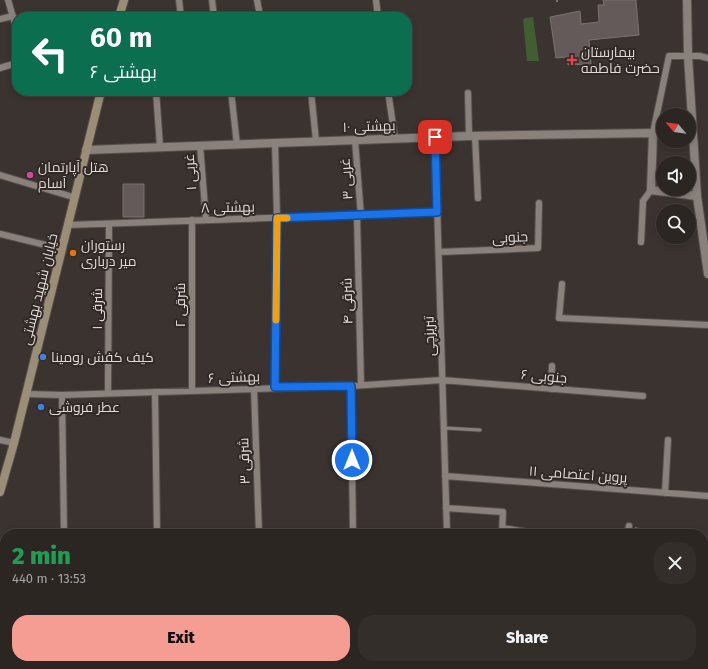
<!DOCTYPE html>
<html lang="en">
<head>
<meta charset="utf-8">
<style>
  :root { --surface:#2c2623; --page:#342e2b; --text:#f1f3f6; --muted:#a6a5a6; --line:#484341; --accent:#f59c93 }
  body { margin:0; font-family:"Fira Sans",Cairo,sans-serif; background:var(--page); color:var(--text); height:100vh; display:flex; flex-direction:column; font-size:15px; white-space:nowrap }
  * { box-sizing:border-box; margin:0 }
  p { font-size:13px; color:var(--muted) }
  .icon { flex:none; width:22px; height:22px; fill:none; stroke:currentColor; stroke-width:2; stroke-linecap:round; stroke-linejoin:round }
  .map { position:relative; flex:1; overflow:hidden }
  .sheet { position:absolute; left:0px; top:529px; width:708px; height:140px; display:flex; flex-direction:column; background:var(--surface); border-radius:16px 16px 0 0; box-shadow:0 2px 6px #0003,0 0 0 1px var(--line) }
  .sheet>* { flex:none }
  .top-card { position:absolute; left:12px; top:12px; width:400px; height:84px; border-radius:16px; box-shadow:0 2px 6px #0003,0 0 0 1px var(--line); background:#0b6e4f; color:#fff; overflow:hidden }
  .needle { width:26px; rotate:299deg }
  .tools { position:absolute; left:656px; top:108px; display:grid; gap:8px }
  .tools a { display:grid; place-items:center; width:40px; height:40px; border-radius:50%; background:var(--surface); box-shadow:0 2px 6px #0003,0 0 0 1px var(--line); font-size:20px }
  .pin { position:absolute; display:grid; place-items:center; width:34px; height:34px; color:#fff; margin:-17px; border-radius:8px; box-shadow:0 2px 6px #0006 }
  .me { position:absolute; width:44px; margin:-22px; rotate:0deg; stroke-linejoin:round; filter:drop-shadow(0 0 3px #0008) }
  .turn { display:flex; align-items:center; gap:14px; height:84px; padding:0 12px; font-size:18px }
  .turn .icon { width:52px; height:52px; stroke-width:2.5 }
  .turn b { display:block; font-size:28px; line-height:34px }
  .round { display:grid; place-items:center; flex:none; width:42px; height:42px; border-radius:16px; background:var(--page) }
  .overview { display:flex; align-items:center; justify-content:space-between; height:68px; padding:0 12px }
  h1 { font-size:24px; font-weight:800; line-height:30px; color:#1e9e55 }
  .cta { display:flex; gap:8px; margin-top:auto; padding:8px 12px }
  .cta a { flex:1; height:46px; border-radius:16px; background:var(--accent); color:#111; font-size:16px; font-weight:800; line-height:46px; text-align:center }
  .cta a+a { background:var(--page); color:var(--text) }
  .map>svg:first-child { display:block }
  .green { fill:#435d32 }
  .building { fill:#645a59; stroke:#7c7170 }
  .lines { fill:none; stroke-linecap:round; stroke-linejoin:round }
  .service-casing { stroke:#57504d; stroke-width:4.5 }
  .minor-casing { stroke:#57504d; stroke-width:8 }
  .tertiary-casing { stroke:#57504d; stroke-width:10 }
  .secondary-casing { stroke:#57504d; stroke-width:10 }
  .path { stroke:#8f8885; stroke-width:1.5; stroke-dasharray:4 2; stroke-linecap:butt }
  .service { stroke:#8a817d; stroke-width:3 }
  .minor { stroke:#8a817d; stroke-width:6 }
  .tertiary { stroke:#8a817d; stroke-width:8 }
  .secondary { stroke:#9a8f76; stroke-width:8 }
  .route-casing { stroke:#114b97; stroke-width:10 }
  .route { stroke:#1a73e8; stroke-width:7 }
  .slow { stroke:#f59e0b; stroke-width:7 }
  .health-dot { fill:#e0444e; stroke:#312925; stroke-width:1.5 }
  .hotel-dot { fill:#d1479c; stroke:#312925; stroke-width:1.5 }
  .food-dot { fill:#e8710a; stroke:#312925; stroke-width:1.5 }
  .shop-dot { fill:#3f7fe0; stroke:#312925; stroke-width:1.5 }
  .labels { text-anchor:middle; stroke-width:4; stroke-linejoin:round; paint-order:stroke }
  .poi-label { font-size:14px; fill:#dfdad8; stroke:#312925; text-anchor:start }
  .street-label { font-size:14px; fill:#dfdad8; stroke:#312925 }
</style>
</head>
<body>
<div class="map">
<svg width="708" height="669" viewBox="0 0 708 669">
  <rect width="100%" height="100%" fill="#3b332f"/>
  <path class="green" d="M533 17 539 61H527L523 20 525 18Z"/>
  <path class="building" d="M603 0H636L639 35 589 40 591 64 568 65 567 57 556 58 550 17 580 11 581 24 599 22 598 5H604Z
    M123 184H144V217H123Z"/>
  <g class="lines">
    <defs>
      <path id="service" d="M444 428 480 430"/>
      <path id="minor" d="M8 0 17 31
        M179 0 181 17
        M212 0 214 17
        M376 0 378 17
        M252 17 260 16 257 0
        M0 19 13 16
        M0 68 17 63
        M156 91 160 147
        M231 91 237 145
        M311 91 316 141
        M388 91 395 139
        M468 93 469 136
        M653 133 669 56H700L708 58
        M475 136 478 198
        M435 137 447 534
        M355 140 361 216
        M275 143 277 218 275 387
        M200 145 206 220
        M0 175 73 197
        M357 216 361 385
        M192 220V390
        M68 225 437 212
        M0 234 62 249
        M641 242 643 201 651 190
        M439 252 538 248 539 203
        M562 284 559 318 708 325
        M351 386 353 534
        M254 388 259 534
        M551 389 552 366
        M155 392 157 534
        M108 393 109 225
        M26 394 62 395 351 386 442 380 643 396
        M62 395 64 534
        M0 440 14 443
        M445 476 708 496
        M665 493 668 440
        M446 508 503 512 502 534
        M503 528 538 534
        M657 532V534
        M627 534 629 526
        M0 547H5
        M703 583H708
        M703 622 708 623
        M29 664V669
        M131 664 132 669
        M233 664V669
        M345 664V669
        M379 664V669
        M434 669 452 668
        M567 669 568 664
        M679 669V664"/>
      <path id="tertiary" d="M687 0 688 56 697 196 708 274
        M86 150 469 136 653 133 651 190 697 196"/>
      <path id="secondary" d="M119 17 124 0
        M0 492 14 443 101 91"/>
    </defs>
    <use href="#service" class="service-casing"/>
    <use href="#minor" class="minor-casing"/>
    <use href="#tertiary" class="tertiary-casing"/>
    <use href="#secondary" class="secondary-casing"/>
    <path class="path" d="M557 0V2
      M635 528 651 531"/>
    <use href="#service" class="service"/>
    <use href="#minor" class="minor"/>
    <use href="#tertiary" class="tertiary"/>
    <use href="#secondary" class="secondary"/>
  </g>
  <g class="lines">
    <defs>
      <path id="route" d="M352 460 351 386 275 387 277 218 437 212 435 137"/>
    </defs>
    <use href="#route" class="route-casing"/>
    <use href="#route" class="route"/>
    <path class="slow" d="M276 320 277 218H287"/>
  </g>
  <path class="health-dot" d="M570 54h4v4h4v4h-4v4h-4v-4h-4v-4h4z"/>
  <circle class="hotel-dot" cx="30" cy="175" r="4"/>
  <circle class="food-dot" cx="73" cy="253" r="4"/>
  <g class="shop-dot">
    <circle cx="43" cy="357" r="4"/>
    <circle cx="41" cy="407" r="4"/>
  </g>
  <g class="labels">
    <g class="poi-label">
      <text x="581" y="57">بیمارستان<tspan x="581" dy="16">حضرت فاطمه</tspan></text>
      <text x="38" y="172">هتل آپارتمان<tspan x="38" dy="16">آسام</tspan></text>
      <text x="81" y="250">رستوران<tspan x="81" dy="16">میر درباری</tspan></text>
      <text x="51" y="362">کیف کفش رومینا</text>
      <text x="49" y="412">عطر فروشی</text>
    </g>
    <g class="street-label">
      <text transform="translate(369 126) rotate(-2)" y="5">بهشتی ۱۰</text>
      <text transform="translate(190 172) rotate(-94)" y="5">غربی ۱</text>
      <text transform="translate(346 179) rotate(-94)" y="5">غربی ۳</text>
      <text transform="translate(228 207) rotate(-1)" y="5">بهشتی ۸</text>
      <text transform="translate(510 237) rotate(-3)" y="5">جنوبی</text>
      <text transform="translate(39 289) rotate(-76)" y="5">خیابان شهید بهشتی</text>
      <text transform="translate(347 301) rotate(-91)" y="5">شرقی ۴</text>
      <text transform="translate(180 305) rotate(-90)" y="5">شرقی ۲</text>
      <text transform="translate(97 309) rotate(-90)" y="5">شرقی ۱</text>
      <text transform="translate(429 336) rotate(-92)" y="5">تبریزچی</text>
      <text transform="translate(544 376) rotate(5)" y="5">جنوبی ۶</text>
      <text transform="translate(234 377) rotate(-2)" y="5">بهشتی ۶</text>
      <text transform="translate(244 461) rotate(-92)" y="5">شرقی ۳</text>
      <text transform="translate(578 474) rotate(4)" y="5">پروین اعتصامی ۱۱</text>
    </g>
  </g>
</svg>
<div class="tools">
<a><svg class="needle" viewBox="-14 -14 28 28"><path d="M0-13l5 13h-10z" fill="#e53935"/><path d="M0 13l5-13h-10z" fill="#a6a5a6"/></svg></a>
<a><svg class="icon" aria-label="sound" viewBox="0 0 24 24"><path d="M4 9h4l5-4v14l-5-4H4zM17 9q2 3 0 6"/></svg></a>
<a><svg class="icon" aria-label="search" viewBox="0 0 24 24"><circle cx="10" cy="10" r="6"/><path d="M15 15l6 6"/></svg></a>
</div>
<div class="pin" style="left:435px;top:137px;background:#d93025"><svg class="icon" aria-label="arrive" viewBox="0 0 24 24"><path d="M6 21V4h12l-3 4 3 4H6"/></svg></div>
<svg class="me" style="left:352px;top:460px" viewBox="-20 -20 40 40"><circle r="17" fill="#1a73e8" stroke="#fff" stroke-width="3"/><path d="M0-11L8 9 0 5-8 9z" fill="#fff"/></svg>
<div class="top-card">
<div class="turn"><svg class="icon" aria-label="left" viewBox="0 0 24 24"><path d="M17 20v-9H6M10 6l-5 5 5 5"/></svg><div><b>60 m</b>بهشتی ۶</div></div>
</div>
<section class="sheet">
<div class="overview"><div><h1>2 min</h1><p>440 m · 13:53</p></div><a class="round"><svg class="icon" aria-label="close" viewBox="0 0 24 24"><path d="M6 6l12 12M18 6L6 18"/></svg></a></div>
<div class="cta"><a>Exit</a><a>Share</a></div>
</section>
</div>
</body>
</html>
